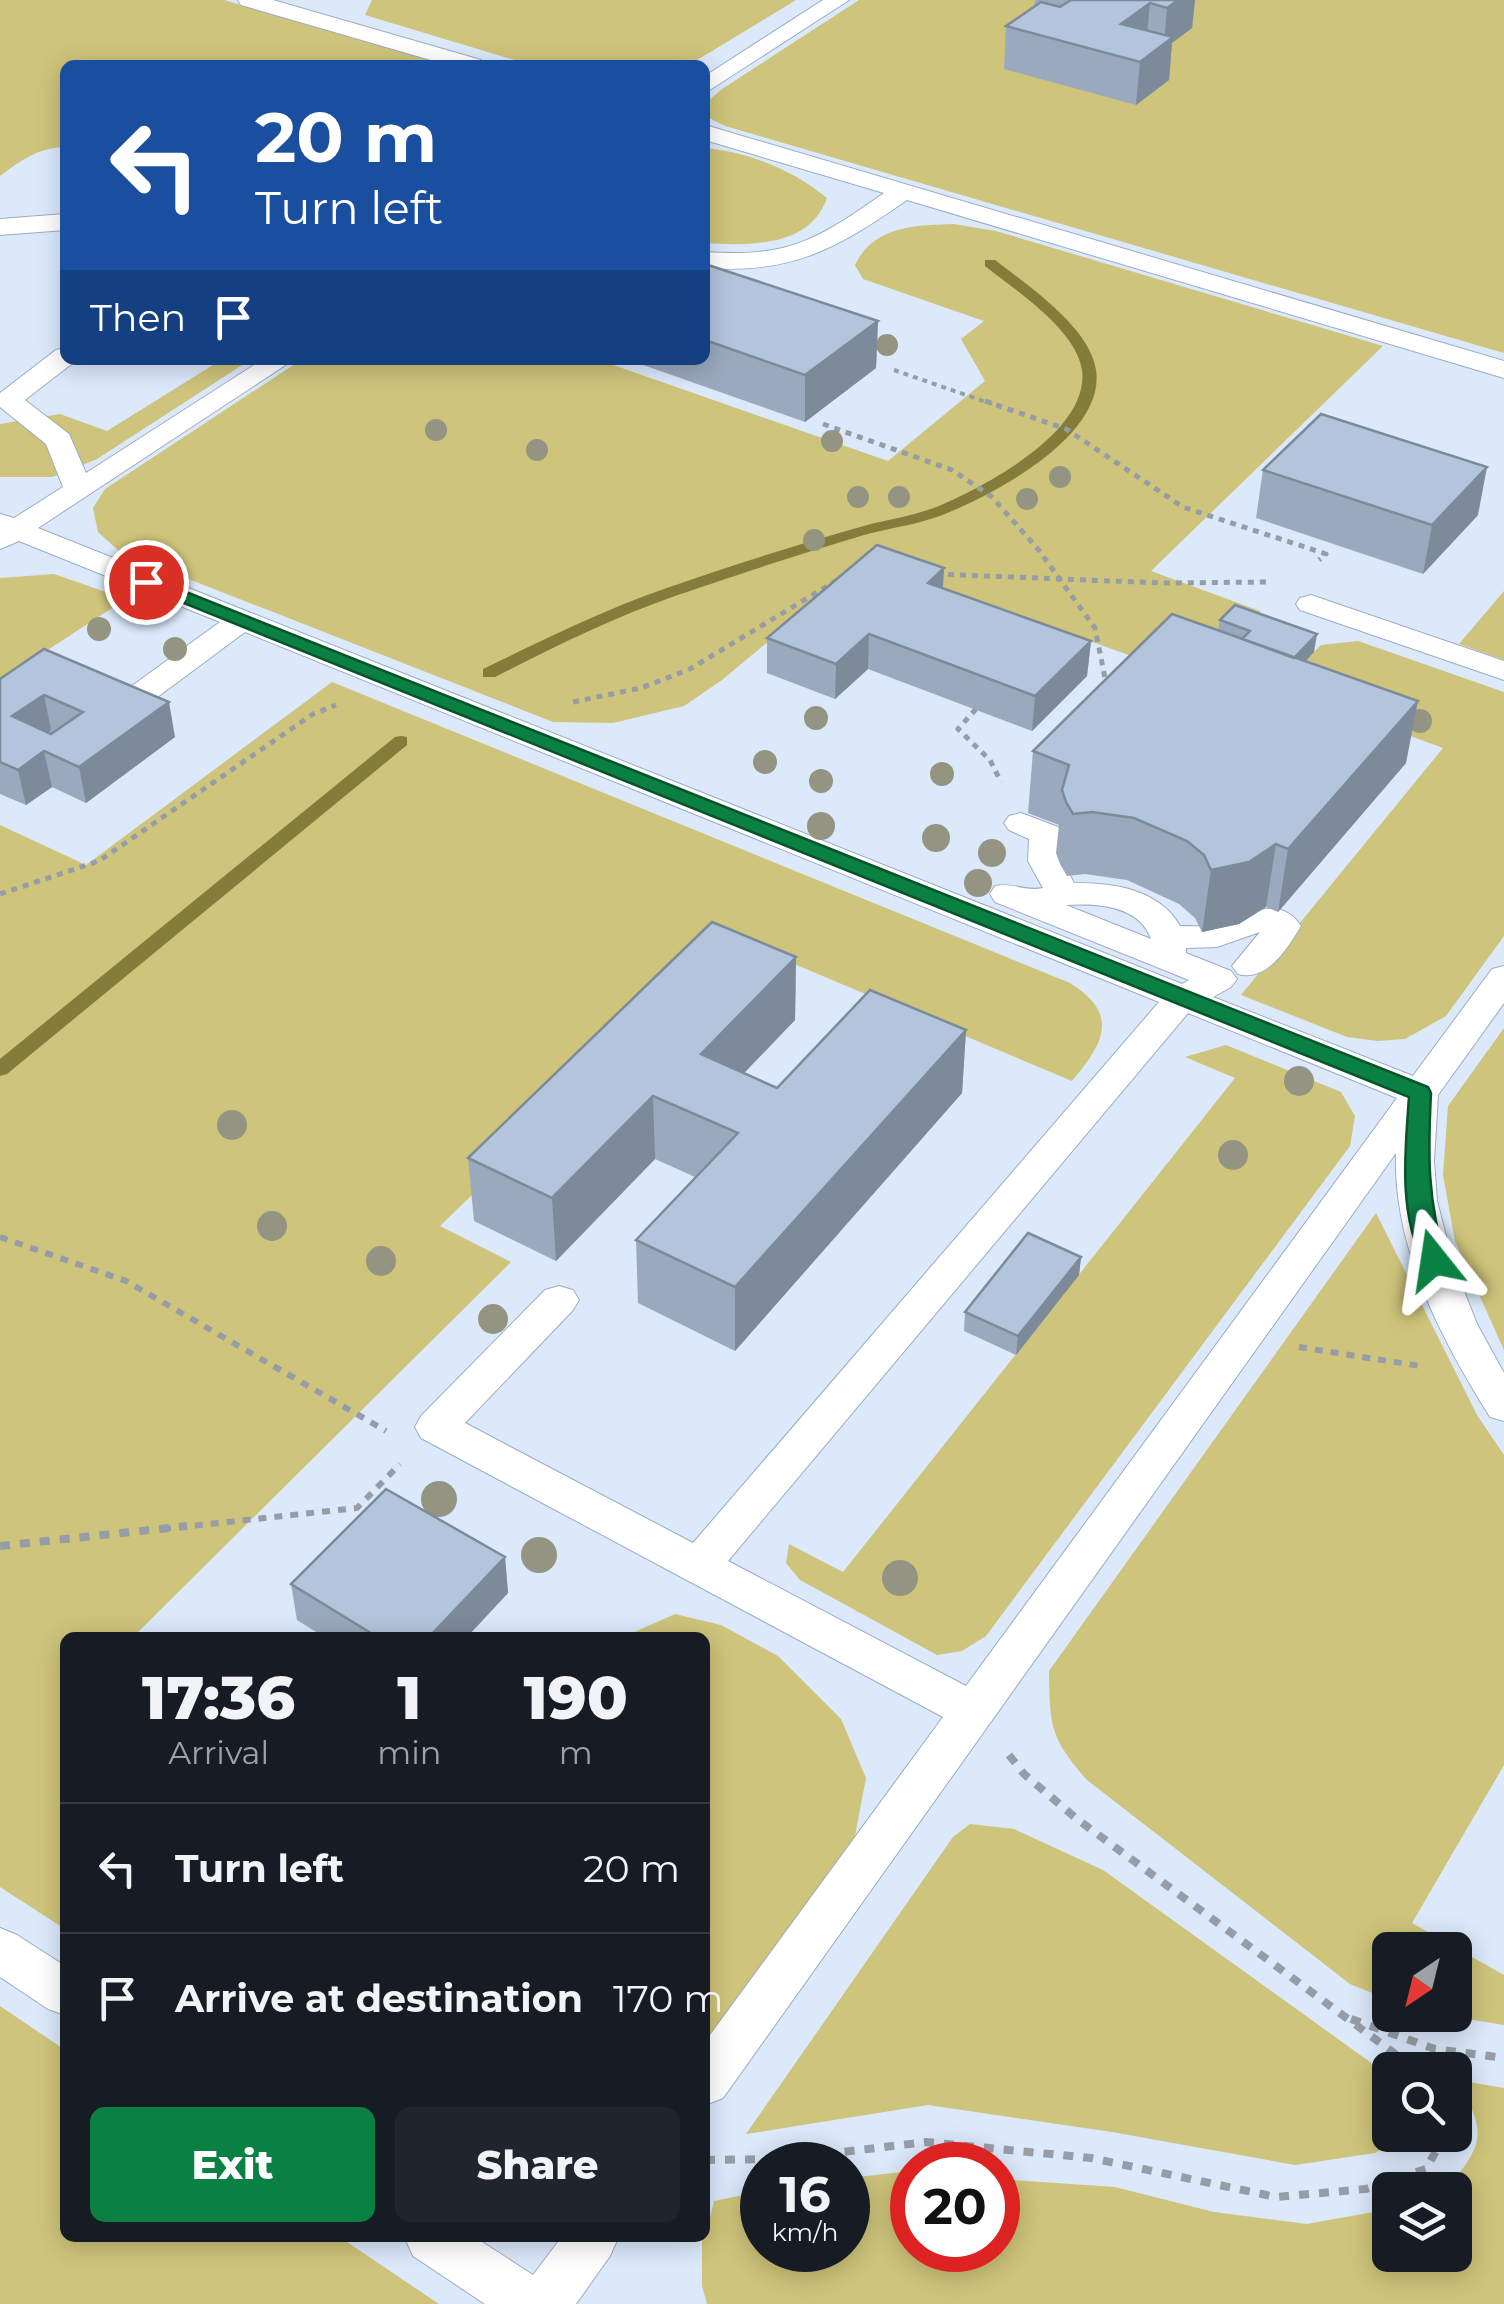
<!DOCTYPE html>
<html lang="en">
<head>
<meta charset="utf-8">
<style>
  :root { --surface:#171b24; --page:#20242c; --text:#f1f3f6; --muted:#9ea1a6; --line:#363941; --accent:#0b8043 }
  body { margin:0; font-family:Montserrat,sans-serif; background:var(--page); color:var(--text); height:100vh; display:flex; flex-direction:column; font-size:38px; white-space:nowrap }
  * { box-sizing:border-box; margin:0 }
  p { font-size:32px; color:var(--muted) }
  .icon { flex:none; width:55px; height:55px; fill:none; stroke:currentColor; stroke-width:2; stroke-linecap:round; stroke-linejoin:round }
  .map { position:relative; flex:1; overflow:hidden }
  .drawer { position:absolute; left:60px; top:1632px; width:650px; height:610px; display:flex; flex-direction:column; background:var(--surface); border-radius:15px; box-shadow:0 5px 25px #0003 }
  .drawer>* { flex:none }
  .hud { position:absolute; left:60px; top:60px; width:650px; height:305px; border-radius:15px; box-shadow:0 5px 25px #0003; background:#1a4fa0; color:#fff; overflow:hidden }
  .needle { width:65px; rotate:215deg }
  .fabs { position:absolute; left:1372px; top:1932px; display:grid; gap:20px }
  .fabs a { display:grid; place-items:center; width:100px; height:100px; border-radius:15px; background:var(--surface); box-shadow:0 5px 25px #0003; font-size:50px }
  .speed { position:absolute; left:740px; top:2142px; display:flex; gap:20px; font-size:50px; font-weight:700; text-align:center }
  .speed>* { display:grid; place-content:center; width:130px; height:130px; border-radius:50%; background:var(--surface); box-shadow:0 5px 25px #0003; line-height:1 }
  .speed small { font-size:25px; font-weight:400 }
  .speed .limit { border:15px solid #d22; background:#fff; color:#111 }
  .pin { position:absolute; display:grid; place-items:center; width:85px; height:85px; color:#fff; margin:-42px; border:5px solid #fff; border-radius:50%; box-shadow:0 2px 10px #0007 }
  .me { position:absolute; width:110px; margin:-55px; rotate:345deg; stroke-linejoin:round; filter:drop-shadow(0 0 8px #0008) }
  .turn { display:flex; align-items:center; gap:35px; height:210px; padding:0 30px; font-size:45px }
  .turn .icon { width:130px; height:130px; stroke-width:2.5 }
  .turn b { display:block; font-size:70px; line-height:85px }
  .then { display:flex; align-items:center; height:95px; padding:0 30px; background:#0003; gap:20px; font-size:38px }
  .eta { display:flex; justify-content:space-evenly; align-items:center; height:170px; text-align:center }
  .eta b { font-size:60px; font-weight:800; line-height:70px }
  .primary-button { display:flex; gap:20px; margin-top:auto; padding:20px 30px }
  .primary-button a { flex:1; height:115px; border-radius:15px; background:var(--accent); color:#fff; font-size:40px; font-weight:800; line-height:115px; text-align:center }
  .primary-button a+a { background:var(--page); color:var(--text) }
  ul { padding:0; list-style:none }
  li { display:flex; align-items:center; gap:30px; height:130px; padding:0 30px; border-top:2px solid var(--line) }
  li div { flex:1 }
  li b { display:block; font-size:38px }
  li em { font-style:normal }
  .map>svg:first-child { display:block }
  .built { fill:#dbe9fb; fill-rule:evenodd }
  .green { fill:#cec47b }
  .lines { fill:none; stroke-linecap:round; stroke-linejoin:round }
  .stream { fill:#837c3a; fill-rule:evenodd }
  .service-casing { stroke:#9bacc2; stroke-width:2 }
  .path-far3 { stroke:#969da6; stroke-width:4; stroke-dasharray:5 5; stroke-linecap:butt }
  .path-far2 { stroke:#969da6; stroke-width:5; stroke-dasharray:6 6; stroke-linecap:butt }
  .path-far1 { stroke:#969da6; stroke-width:6; stroke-dasharray:8 8; stroke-linecap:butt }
  .path { stroke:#969da6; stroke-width:8; stroke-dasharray:10 10; stroke-linecap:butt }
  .service { fill:#fff; fill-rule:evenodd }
  .tree { fill:#949482 }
  .wall { fill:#9aa9bd }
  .shaded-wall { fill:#7d8a9a }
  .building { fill:#b3c5dc; stroke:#7d8a9a; stroke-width:2.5; fill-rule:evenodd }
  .route { fill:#0b8043; stroke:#07532c; stroke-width:2.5 }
</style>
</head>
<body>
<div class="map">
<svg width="1504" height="2304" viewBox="0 0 1504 2304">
  <rect width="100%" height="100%" fill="#ebf2fc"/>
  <path class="built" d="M0 0H1504V2304H0ZM65 65H705V360H65ZM65 1638H705V2238H65ZM1390 1950H1455V2015H1390ZM1390 2070H1455V2135H1390ZM762 2165H848V2250H762ZM912 2165H998V2250H912ZM1390 2190H1455V2255H1390Z"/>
  <path class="green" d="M0 0H224L449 65H65V147C39 147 20 161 0 176Z
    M372 0H796L689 65H531L365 15Z
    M859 0H1504V353L725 126 705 116 706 103 722 89Z
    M705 148C749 152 793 170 827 198 810 247 750 246 705 243Z
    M954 224 996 231 1383 346 1151 571 1260 611 1289 677 1321 645 1358 641 1504 692V936L1446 1016 1405 1039 1378 1041 1347 1037 1241 995 1443 748 1157 643 1140 659 865 561 722 680 684 706 613 723 553 722 120 552 98 532 93 508 105 489 301 360H599L888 461 985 381 961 339 984 321 863 279 855 265C873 226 916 225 954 224Z
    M221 360H250L97 459 53 477H0V424L60 414 107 431Z
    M54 574 126 599 0 681V578Z
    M1504 591V660L1459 644Z
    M332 682 1070 983C1120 1014 1104 1043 1072 1081L735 939 440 1226 511 1262 133 1637 65 1638V1929L0 1887V825L86 865Z
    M1504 1028V1350L1455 1241 1443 1175 1448 1106Z
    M1226 1045 1341 1092 1355 1116 1350 1146 986 1636 962 1651 937 1655 800 1580 786 1563 789 1544 843 1572 1235 1078 1185 1057Z
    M1376 1213 1477 1415 1504 1455V1765L1412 1923 1504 1975V2025L1443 2015H1455V1950H1390V2000L1350 1984 1087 1780C1050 1737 1050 1727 1049 1671Z
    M675 1614 721 1625 778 1656 841 1719 866 1778 853 1846 705 2047V1638H621Z
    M970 1824 1014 1829 1103 1870 1370 2062 1390 2084V2135H1406L1375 2153 1295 2165 1112 2132 928 2105 746 2134 953 1837Z
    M0 2006 65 2050V2238H341L439 2304H0Z
    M1457 2080 1504 2088V2304H707L702 2286V2238H705L714 2201 762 2191V2250H848V2178L912 2171V2250H998V2179L1115 2187 1214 2212 1307 2224 1390 2209V2255H1455V2190H1446C1485 2142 1487 2134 1457 2080Z"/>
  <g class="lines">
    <path class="stream" d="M985 260H995C1027 285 1090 327 1096 370 1106 433 1000 491 952 511 924 524 893 527 864 535 801 554 738 574 675 596 612 618 554 647 495 677H483V669C543 640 601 611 664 589 726 567 790 547 853 529 882 520 913 517 941 505 987 485 1090 431 1082 370 1076 329 1015 290 985 266Z
      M401 736 407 737V745L7 1074 0 1076V1059L395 737Z"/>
    <defs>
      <path id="service" d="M238 0H273L481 60 484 65H448L241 5Z
        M823 0H849L705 93V76Z
        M705 125 1504 361V378L907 200C836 249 793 274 705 268V252C789 258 817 240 884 193L705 140Z
        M65 214V230L0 235V219Z
        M65 348V360L74 362 25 400 69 434 86 473 262 360H293L38 528 1182 984 1189 980 995 902 990 894 995 886C1013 882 1025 892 1043 888L1028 861 1029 839 1009 830 1004 823 1009 816 1021 813 1058 827 1063 834 1062 861 1074 883C1114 883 1159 889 1180 926 1190 926 1202 927 1213 925 1242 919 1278 891 1301 926 1287 949 1267 982 1238 974L1232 966 1260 932 1217 947 1186 948V953L1231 971 1237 979 1231 987 1213 997 1413 1076 1492 969 1504 966V1003L1438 1095 1434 1161 1437 1201 1453 1263 1477 1324 1504 1373V1421L1490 1417C1441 1339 1393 1248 1396 1153L723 2098 705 2105V2042L943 1717 421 1438 415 1427 421 1416 545 1290 559 1286 573 1290 579 1300 573 1310 465 1423 693 1543 1159 1002 245 632 140 710H118L113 703 118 696 220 622 19 541 0 549V514L14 518 63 487 46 444 0 407V393L56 350ZM1066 905C1097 903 1139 905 1151 939ZM1188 1013 1397 1098 966 1686 728 1561Z
        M1311 595 1504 661V680L1300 610 1296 604 1300 598Z
        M0 1928 17 1935 65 1966V2015L48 2009 0 1977Z
        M405 2238H476L533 2275 561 2238H618L610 2256 576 2304H485L413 2256Z"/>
    </defs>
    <use href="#service" class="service-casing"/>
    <path class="path-far3" d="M894 370 992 404"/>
    <path class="path-far2" d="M985 401 1066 429 1183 507 1326 554 1319 560
      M823 424 952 470 992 497 1038 549 1095 628 1106 683
      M936 574 1163 583 1268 582
      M573 702 641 688 690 669 839 579
      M976 709 958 729 990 760 1001 782
      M0 894 99 861 313 714 336 705"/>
    <path class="path-far1" d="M0 1237 126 1281 386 1431
      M1299 1347 1420 1366
      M163 1529 357 1508 400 1464"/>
    <path class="path" d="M0 1546 187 1526
      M1009 1755 1024 1774 1077 1819 1417 2070
      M1351 2019 1435 2049 1504 2058
      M705 2160 784 2159 926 2142 1091 2158 1276 2197 1366 2189 1426 2169 1445 2135"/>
    <use href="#service" class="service"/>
  </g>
  <g class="tree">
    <circle cx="887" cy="345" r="11"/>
    <circle cx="436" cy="430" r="11"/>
    <circle cx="832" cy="441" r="11"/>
    <circle cx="537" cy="450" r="11"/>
    <circle cx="1060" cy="477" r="11"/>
    <circle cx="858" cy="497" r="11"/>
    <circle cx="899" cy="497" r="11"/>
    <circle cx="1027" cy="499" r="11"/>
    <circle cx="814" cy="540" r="11"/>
    <circle cx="99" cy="629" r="12"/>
    <circle cx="175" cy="649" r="12"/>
    <circle cx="816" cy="718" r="12"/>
    <circle cx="1420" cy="721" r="12"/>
    <circle cx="765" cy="762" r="12"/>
    <circle cx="942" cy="774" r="12"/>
    <circle cx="821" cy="781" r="12"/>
    <circle cx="821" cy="826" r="14"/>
    <circle cx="936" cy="838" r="14"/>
    <circle cx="992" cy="853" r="14"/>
    <circle cx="978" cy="883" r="14"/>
    <circle cx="1299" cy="1081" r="15"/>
    <circle cx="232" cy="1125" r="15"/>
    <circle cx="1233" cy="1155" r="15"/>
    <circle cx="272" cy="1226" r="15"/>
    <circle cx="381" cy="1261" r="15"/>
    <circle cx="493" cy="1319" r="15"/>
    <circle cx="439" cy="1499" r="18"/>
    <circle cx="539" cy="1555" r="18"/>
    <circle cx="900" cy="1578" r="18"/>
  </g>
  <path class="wall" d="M1035 0H1195L1192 28 1172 43 1169 80 1136 105 1004 69 1006 26 1034 7Z
    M705 264 878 321 876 368 805 422 629 360H705Z
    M1263 470 1478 515 1423 574 1256 518Z
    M944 568 943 588 1091 641 1087 676 1032 731 868 669 835 699 767 673V638Z
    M1220 620 1314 652 1305 662 1406 763 1278 912 1266 907 1239 924 1202 932 1195 918 1179 904 1127 880 1085 874 1067 876 1060 864 1056 853 1059 825 1028 813 1033 751 1218 631Z
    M0 679 175 737 86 803 52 787 26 805 0 794Z
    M796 957 795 1020 744 1073 777 1088 966 1030 962 1093 735 1351 638 1303 636 1240 695 1177 655 1159 556 1261 474 1221 468 1158Z
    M1081 1257 1079 1275 1016 1355 964 1331 965 1312Z
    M505 1557 508 1593 466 1638H326L297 1620 291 1584Z"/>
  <path class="shaded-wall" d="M1178 0H1195L1192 28 1172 43 1169 80 1136 105 1140 62 1164 44 1167 8Z
    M1150 3 1146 46 1121 24Z
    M878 321 876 368 805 422V375Z
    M1487 467 1478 515 1423 574 1432 525Z
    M944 568 942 603 928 583Z
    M869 634 868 669 835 699 836 664Z
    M1317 634 1314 652 1290 678 1293 659Z
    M1091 641 1087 676 1032 731 1035 696Z
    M44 695 51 730 20 752 12 716Z
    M1418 701 1406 763 1278 912 1288 849Z
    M169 702 175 737 86 803 79 767Z
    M44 751 52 787 26 805 18 770Z
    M1276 844 1266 907 1239 924 1202 932 1211 870Z
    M796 957 795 1020 702 1117 701 1054Z
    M966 1030 962 1093 735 1351V1287Z
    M653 1096 655 1159 556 1261 552 1198Z
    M1081 1257 1079 1275 1016 1355 1018 1336Z
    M505 1557 508 1593 466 1638H428Z"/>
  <path class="building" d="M1071 0H1178L1167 8 1150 3 1121 24 1173 37 1140 62 1006 26 1041 2 1060 7Z
    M705 264 878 321 805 375 705 340Z
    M1321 414 1487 467 1432 525 1263 470Z
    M877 545 944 568 928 583 1091 641 1035 696 869 634 836 664 767 638Z
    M1235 605 1317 634 1294 658 1242 639 1250 631 1220 620Z
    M1172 614 1418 701 1288 849 1276 844 1249 862 1211 870 1204 855 1187 841 1134 818 1092 812 1073 814 1066 802 1062 790 1069 765 1033 751Z
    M44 649 169 702 79 767 44 751 18 770 0 762V679ZM44 695 83 712 51 734 12 716Z
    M712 922 796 957 701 1054 777 1088 870 990 966 1030 735 1287 636 1240 738 1133 653 1096 552 1198 468 1158Z
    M1028 1233 1081 1257 1018 1336 965 1312Z
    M386 1489 505 1557 428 1638H379L291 1584Z"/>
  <path class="route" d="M146 576 1428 1087 1431 1093C1428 1152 1427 1202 1446 1260L1434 1268 1425 1266C1398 1214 1405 1153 1409 1097L139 585 137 582Z"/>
</svg>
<div class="fabs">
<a><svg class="needle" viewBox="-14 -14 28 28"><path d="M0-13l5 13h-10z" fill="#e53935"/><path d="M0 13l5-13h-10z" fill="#9ea1a6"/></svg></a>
<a><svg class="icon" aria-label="search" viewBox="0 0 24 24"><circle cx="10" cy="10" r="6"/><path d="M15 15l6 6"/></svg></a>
<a><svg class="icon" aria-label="layers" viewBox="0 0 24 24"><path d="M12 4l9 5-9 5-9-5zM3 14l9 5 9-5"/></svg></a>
</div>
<div class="speed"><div>16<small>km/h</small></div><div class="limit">20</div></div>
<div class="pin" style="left:146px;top:582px;background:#d93025"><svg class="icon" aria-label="arrive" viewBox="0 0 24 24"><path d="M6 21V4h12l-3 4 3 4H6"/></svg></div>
<svg class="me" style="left:1434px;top:1260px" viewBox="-20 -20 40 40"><path d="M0-17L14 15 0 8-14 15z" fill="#0b8043" stroke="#fff" stroke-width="4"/></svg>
<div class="hud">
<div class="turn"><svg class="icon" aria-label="left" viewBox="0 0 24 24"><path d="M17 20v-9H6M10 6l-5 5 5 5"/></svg><div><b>20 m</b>Turn left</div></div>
<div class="then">Then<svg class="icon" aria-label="arrive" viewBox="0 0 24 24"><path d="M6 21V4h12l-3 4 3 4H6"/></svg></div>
</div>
<section class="drawer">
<div class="eta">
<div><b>17:36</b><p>Arrival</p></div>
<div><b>1</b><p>min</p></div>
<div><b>190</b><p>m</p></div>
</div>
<ul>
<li><svg class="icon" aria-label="left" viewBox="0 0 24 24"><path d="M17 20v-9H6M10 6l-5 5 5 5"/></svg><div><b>Turn left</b></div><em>20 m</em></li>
<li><svg class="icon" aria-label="arrive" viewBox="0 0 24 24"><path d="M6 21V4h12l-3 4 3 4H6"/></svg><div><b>Arrive at destination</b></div><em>170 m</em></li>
</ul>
<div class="primary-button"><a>Exit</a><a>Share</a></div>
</section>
</div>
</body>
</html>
